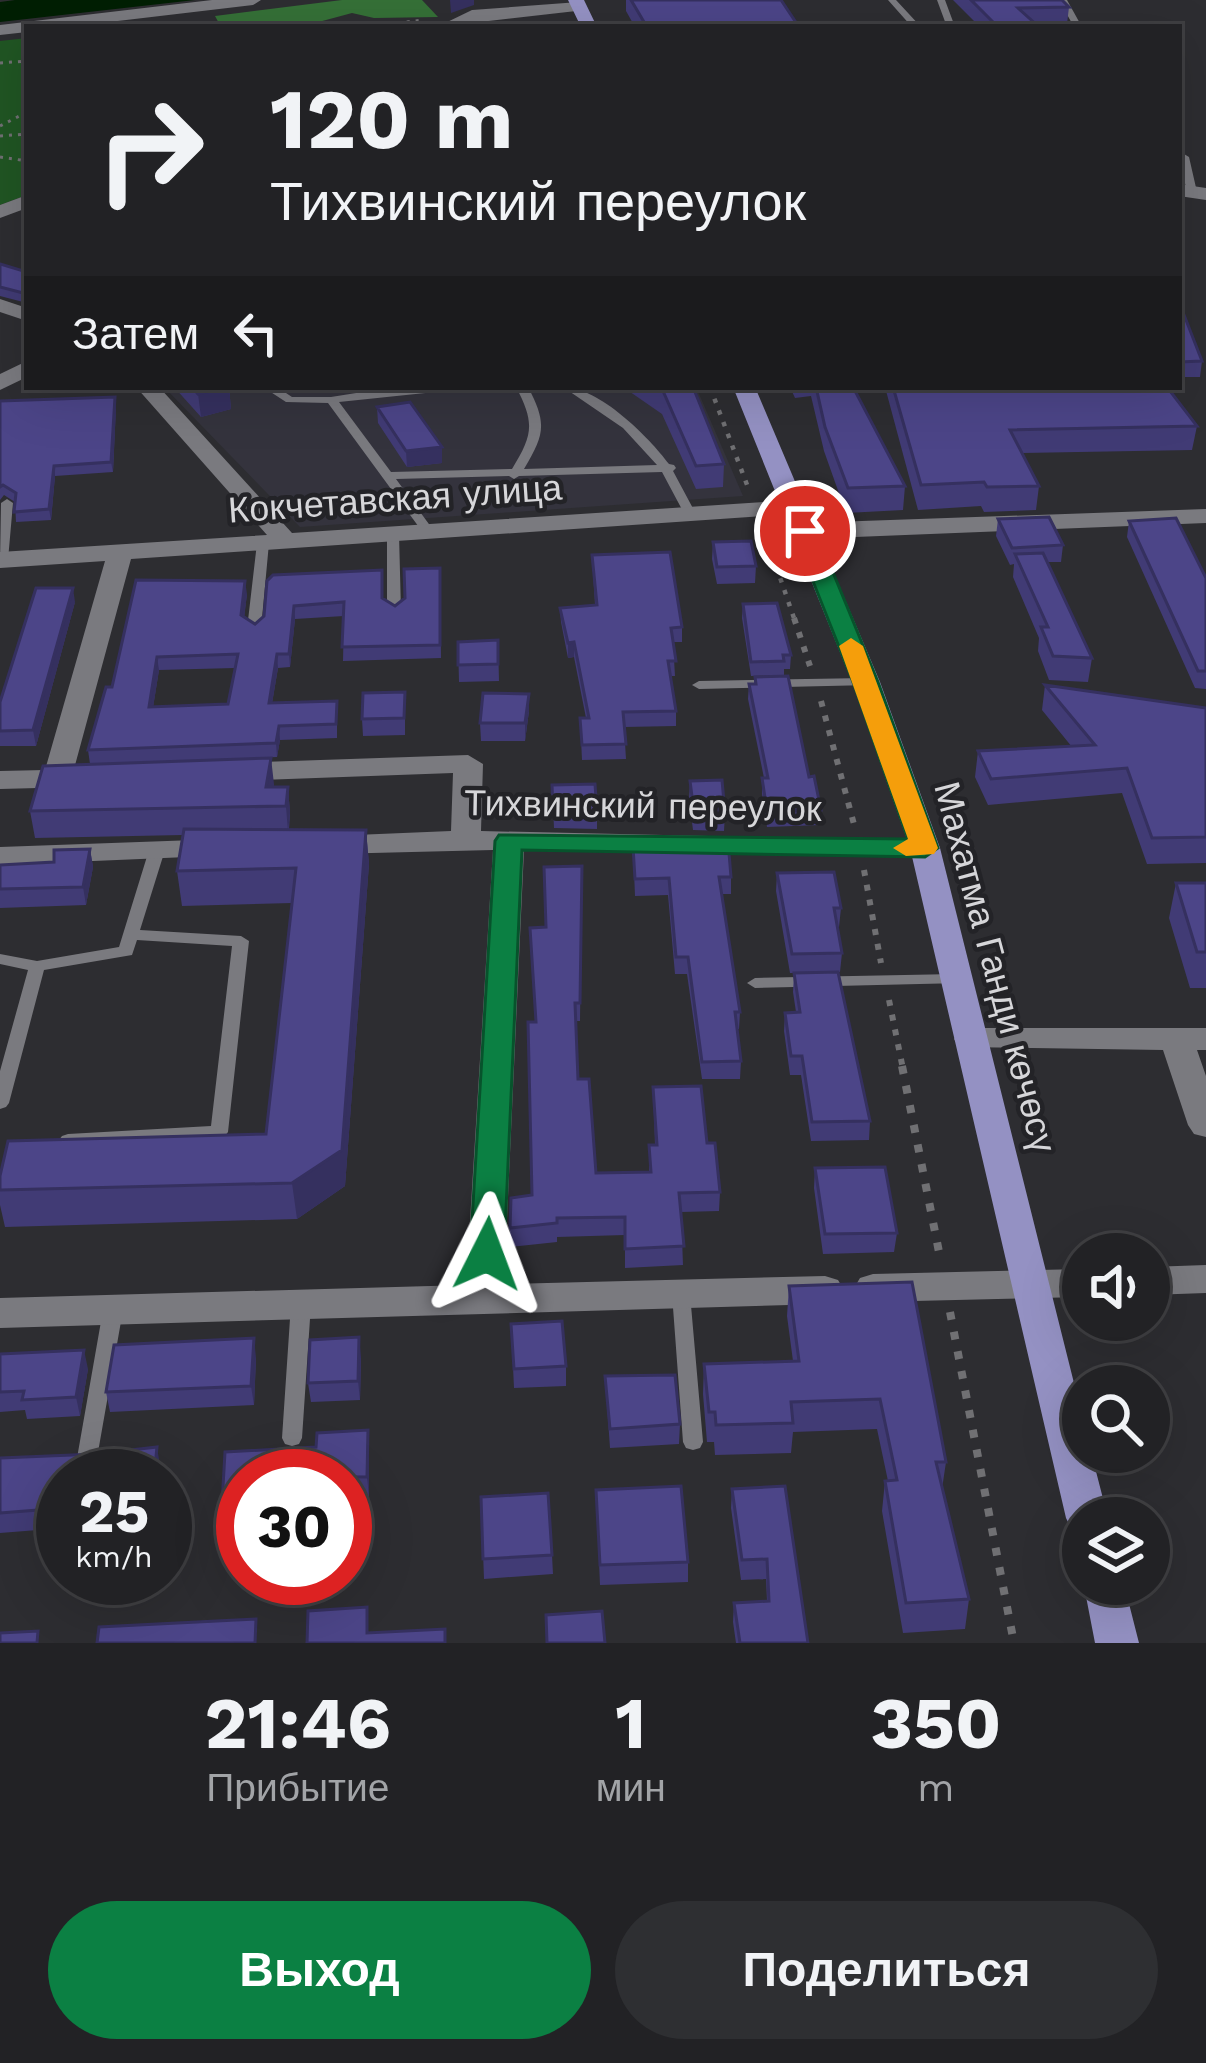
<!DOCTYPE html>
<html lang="ru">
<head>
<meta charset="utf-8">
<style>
  :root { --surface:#222225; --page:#2e2f32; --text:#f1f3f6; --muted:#a2a4a7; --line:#3f3f42; --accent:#0b8043 }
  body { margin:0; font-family:"Work Sans",sans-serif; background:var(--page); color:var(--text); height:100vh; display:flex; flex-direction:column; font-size:45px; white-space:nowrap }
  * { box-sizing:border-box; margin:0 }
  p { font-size:39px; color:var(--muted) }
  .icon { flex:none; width:66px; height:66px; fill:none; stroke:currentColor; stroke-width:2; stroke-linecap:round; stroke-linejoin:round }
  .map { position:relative; height:1643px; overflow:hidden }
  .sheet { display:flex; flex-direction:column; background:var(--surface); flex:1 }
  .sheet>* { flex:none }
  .guide { position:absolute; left:24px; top:24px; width:1158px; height:366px; border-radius:0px; box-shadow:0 12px 48px #0002,0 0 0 3px var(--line); background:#222225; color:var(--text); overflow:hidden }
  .controls { position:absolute; left:1062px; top:1233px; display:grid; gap:24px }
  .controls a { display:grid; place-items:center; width:108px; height:108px; border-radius:50%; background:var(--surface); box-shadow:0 12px 48px #0002,0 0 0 3px var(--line); font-size:60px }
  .speed { position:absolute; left:36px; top:1449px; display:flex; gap:24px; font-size:60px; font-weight:700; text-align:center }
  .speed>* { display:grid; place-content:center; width:156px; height:156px; border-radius:50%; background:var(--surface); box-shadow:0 12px 48px #0002,0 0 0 3px var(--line); line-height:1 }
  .speed small { font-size:30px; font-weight:400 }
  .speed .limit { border:18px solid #d22; background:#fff; color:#111 }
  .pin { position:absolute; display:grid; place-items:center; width:102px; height:102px; color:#fff; margin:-51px; border:6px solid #fff; border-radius:50%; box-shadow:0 3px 12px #0007 }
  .me { position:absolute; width:132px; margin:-66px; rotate:3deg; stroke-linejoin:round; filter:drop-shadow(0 0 9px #0008) }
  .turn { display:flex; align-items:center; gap:42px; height:252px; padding:0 48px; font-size:54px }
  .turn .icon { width:156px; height:156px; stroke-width:2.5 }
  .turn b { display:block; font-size:84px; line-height:102px }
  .then { display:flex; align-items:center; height:114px; padding:0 48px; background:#0003; gap:24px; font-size:45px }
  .eta { display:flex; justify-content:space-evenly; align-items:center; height:204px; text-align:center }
  .eta b { font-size:72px; font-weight:700; line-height:84px }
  .cta { display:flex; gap:24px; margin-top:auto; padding:24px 48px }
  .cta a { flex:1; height:138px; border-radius:72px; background:var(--accent); color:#fff; font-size:48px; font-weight:700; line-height:138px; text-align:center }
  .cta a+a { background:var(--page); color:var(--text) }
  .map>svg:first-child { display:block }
  .built { fill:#34333d }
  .green { fill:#205523 }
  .forest { fill:#357037 }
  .water { fill:#011f03 }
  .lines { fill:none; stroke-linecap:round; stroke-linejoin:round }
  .path-far3 { stroke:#707073; stroke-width:3; stroke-dasharray:3 6; stroke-linecap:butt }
  .path-far2 { stroke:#707073; stroke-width:4.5; stroke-dasharray:4.5 8; stroke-linecap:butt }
  .path-far1 { stroke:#707073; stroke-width:6; stroke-dasharray:6 9; stroke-linecap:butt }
  .path { stroke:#707073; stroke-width:8; stroke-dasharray:8 12; stroke-linecap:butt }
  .service { fill:#7a7a7f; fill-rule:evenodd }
  .minor { fill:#7a7a7f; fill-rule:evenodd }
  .primary { fill:#9491c3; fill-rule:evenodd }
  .wall { fill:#413b75; fill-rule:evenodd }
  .shaded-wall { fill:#35305f }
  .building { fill:#4c4588; stroke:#35305f; stroke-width:3; fill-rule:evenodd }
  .route { fill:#0b8043; stroke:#07532c; stroke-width:3 }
  .slow { fill:#f59e0b }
  .labels { text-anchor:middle; stroke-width:9; stroke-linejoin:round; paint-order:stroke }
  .street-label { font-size:36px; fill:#d6d6d9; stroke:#232327 }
</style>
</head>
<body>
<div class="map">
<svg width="1206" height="1643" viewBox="0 0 1206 1643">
  <rect width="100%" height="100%" fill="#2d2d31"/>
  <path class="built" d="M164 387H696L743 496 300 527Z"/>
  <path class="green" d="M27 38V195L0 205V41Z"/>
  <path class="forest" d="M342 0H422L438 17 374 18 352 13 300 27H221L215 16Z"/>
  <path class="water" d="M15 0H195L0 22V2Z"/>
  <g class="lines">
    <path class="path-far3" d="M362 27 424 20
      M0 63 27 61
      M0 126 27 112
      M0 136 27 134
      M0 157 27 161"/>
    <path class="path-far2" d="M710 387 749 490
      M764 531 795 621"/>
    <path class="path-far1" d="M794 618 810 666
      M821 701 855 828
      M864 870 881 963
      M889 1000 903 1069"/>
    <path class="path" d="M902 1066 940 1257
      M950 1312 1014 1643"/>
    <path class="service" d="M888 0H896L921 27H912Z
      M937 0H945L955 27H947Z
      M1059 0H1067L1082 27H1074Z
      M1184 154 1189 157 1197 192 1192 195 1187 192 1179 157Z
      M263 387H277L292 397H331L394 387H460L454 390 339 402 391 472 512 469C533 435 535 423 516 387H528C547 423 545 434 524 469L657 465 623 428 563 387C599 387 649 437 669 464L674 465 676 468 673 471 696 514 690 518 686 517 662 472 519 476 514 479 509 476 396 479 434 531 428 535 424 534 328 403 286 402Z
      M7 499 13 503 8 560 2 564 0 563 1 503Z
      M393 530 399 534 401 611 394 615 387 611V534Z
      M263 539 269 543 261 629 254 633 247 629 257 543Z
      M866 678 873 682 871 685 699 689 692 685 699 681Z
      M157 845 165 850 140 930 241 936 249 941 228 1132 225 1136 219 1138 68 1146 62 1144 59 1140 62 1136 68 1134 211 1126 232 946 137 940 132 955 44 970 9 1103 6 1107 0 1109V1071L28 970 0 964V954L37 961 119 947 149 850Z
      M956 974 964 979 962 983 755 988 747 983 755 978Z
      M681 1287 688 1289 690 1294 703 1442 700 1448 693 1450 686 1448 683 1442 672 1294 674 1289Z
      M301 1297 308 1299 311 1304 302 1438 299 1444 292 1446 285 1444 282 1438 291 1304 294 1299Z
      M113 1303 120 1305 123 1310 97 1458 94 1464 87 1466 80 1464 77 1458 103 1310 106 1305Z"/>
    <path class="minor" d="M212 0H261L253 5 67 27H27V32L0 35V25Z
      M579 2 587 7 585 10 437 27 472 10Z
      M1179 184 1206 188V200L1179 196Z
      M27 195V208L0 218V205Z
      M0 299 27 308V321L0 312Z
      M27 361V377L0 390V374Z
      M136 387H159L292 533 794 500 806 507 794 514 131 559 74 769 91 778 76 787 0 789V771L45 770 105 561 0 568V552L267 535Z
      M1206 509V523L805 539 792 531 805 523Z
      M468 755 483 764 481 831 936 841 940 848 925 857 524 850 504 1284 825 1276 838 1280 844 1290 838 1300 825 1304 0 1328V1298L466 1285 493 850 331 854 316 845 331 836 451 831 453 773 232 781 217 772 232 763Z
      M223 839 238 848 234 855 0 865V847Z
      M971 1028H1206V1050H1197L1206 1076V1137L1194 1134 1188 1125 1163 1050 959 1047 954 1039 959 1031Z
      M1206 1265V1293L1149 1295V1267Z
      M1083 1269V1297L873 1302 860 1298 854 1288 860 1278 873 1274Z"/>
    <path class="primary" d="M568 0H584L597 27H581Z
      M733 387H755L880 682 940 848 1083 1419V1452H1091L1108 1518H1083V1534L1072 1530 1066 1518 910 848 852 682Z
      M1083 1581 1124 1584 1139 1643H1095Z"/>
  </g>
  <path class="wall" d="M626 0H781L799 27H635L626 11Z
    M953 0H1062L1069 7 1067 24H1036L1039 27H980Z
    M0 264 27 272V303L0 296Z
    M1179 302 1202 361 1200 377H1179Z
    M174 387H229L231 409 201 417Z
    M623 387H693L724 464 723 487 696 489 662 414Z
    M790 387H853L905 486 903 510 846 513 824 451 811 396 795 398Z
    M885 387H1167L1197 426 1192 450 1022 453 1039 486 1036 510 984 512 981 506 918 510Z
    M115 397 116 407 113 472 55 476 51 520 16 522 15 502 4 495 0 500V401Z
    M377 407 442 447V463L407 467 378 423Z
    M998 519 1063 545 1061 562H1047L1092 658 1088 682 1049 680 1038 651 1039 638 1013 577 1014 564 1010 565 996 536Z
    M1129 521 1206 578V689L1195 688 1127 537Z
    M713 542 756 566 755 583 717 584 712 559Z
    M592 555 682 627V642H673L675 676H671L676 711V726L624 727 626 759 582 760 580 718H586L574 657 568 658 561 622 560 608 595 605Z
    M440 568 441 658 343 661 344 616 295 619 290 667 278 668 272 703 337 701V738L280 740 277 757 90 764 88 750 112 687 247 594 244 617 255 624 264 616 267 581 382 598 395 606ZM235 668 228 704 153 707 159 670Z
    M75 602 36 746H0V702Z
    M743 604 791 655 790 669H784V675L751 676 742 618Z
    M498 640 499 681 459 682 458 642Z
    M755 677 809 777 821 810 820 825 767 827 762 794V778H764L748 699 749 684H754Z
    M1045 685 1206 708V863L1147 864 1122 793 988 805 975 777 978 751 1072 747 1042 710Z
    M405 692V735L363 736 362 719Z
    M529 694V711L525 741H481L480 723Z
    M690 781 725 813 724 831 693 830 689 799Z
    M274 784 273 787H288L290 813 289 829 366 830 369 864 345 1186 297 1219 5 1227 0 1205V1176L266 1134 292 903 182 906 177 871 183 835 35 838 30 811Z
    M552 785 597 811V829L554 828Z
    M633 847 731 877V894H722L740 1012 739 1029H737L741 1061 740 1079H702L687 974H675L668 895 635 896Z
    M90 849 93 867 86 905 0 908V865L54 862Z
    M582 866 580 1021H576L578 1079 596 1173 649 1172V1145H655L653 1087 707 1143 720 1192 719 1211 681 1212 683 1265 625 1268V1235L557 1237V1242L510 1247V1228L532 1195 535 1022Z
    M777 873 841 908 839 927H837L842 953 840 972 790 973 776 891Z
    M1176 883H1206V988H1190L1169 918Z
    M794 973 870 1121 869 1140 811 1141 801 1075H790L784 1031 785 1013 796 1012 793 992Z
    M815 1168 897 1233 894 1252 823 1254 814 1188Z
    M789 1286 946 1462 942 1489 969 1599 965 1629 903 1633 882 1511 885 1481H888L877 1429 793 1432 791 1453 715 1455 714 1442H707L703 1394 704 1364 793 1361 787 1316Z
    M511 1324 566 1366V1386L514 1388Z
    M0 1354 88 1369 80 1416 27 1419 25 1410 0 1412Z
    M361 1357 360 1400 311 1402 308 1383Z
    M256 1358 254 1405 110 1412 106 1392Z
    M605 1377 680 1424 679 1444 610 1448Z
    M368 1430 369 1497 345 1498V1476H243V1522L225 1523 222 1504 225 1452 316 1447 317 1433Z
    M0 1458 160 1466 63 1476V1528L0 1533Z
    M732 1489 808 1643H736L733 1622 734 1603 767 1601 766 1579 741 1580 731 1508Z
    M596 1490 688 1562V1582L600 1585Z
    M481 1497 552 1555 553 1574 484 1579Z"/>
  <path class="shaded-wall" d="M450 0H474V5L451 13Z
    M229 387 231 409 201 417 198 394Z
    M115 397 116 407 113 472 111 462Z
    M442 447V463L407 467 406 451Z
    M54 466 55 476 51 520 49 509Z
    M245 581 247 594 243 628 241 615Z
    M73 588 75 602 36 746 33 730Z
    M294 606 295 619 290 667 289 654Z
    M574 642V657L568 658V643Z
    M277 654 278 668 270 716 269 703Z
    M157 657 159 670 151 721 149 707Z
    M529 694V711L525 741V723Z
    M279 726 280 740 277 757 276 743Z
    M271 758 274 784 270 806 266 787Z
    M288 787 290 813 288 832 286 806Z
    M366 830 369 864 345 1186 297 1219 292 1183Z
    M90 849 93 867 86 905 83 887Z
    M359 1337 361 1357 360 1400 358 1381Z
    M254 1338 256 1358 254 1405 251 1386Z
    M84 1350 88 1369 80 1416 76 1397Z
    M368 1430 369 1450V1497L367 1477Z
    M157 1447 160 1466 159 1476H154Z"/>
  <path class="building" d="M631 0H781L799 27H647Z
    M971 0H1062L1069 7 1018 8 1039 27H998Z
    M0 264 27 272V294L0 287Z
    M1179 302 1202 361 1179 362Z
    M192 387H226L198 394Z
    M657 387H693L724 464 696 466 663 391Z
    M816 387H853L905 486 848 488 825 427Z
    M893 387H1167L1197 426 1010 430 1039 486 987 487 984 482 921 485Z
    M115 397 111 462 54 466 49 509 14 512 16 493 3 485 0 487V401Z
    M410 402 442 447 406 451 377 407Z
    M1049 517 1063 545 1012 548 998 519Z
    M1176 518 1206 578V671H1198L1129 521Z
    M751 541 756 566 717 567 713 542Z
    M670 552 682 627 671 628 676 661H668L676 711 623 712 626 744 582 745 580 718H589L574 642 568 643 560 608 597 605 592 555Z
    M1043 553 1092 658 1053 656 1041 627H1048L1015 554Z
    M440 568V645L342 647 344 602 294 606 289 654H277L269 703 337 701 336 724 279 726 276 743 88 750 106 687H112L136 580 245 581 241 615 255 624 264 616 267 581 273 575 382 570V598L395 606 405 598 404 569ZM238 654 228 704 149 707 157 657Z
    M36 588H73L33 730 0 731V702Z
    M777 603 791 655H783L784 661 751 662 743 604Z
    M498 640V664L458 665V642Z
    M788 676 809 777 814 776 821 810 767 811 762 778H768L749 684H756L755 677Z
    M1045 685 1206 708V837L1152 838 1127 768 991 779 978 751 1095 745Z
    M405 692 404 718 362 719 363 693Z
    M483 693 529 694 525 723H480Z
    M271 758 266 787H288L286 806 30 811 43 766Z
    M722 780 725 813 694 812 690 781Z
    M595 784 597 811 553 810 552 785Z
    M184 829 366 830 342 1150 292 1183 0 1190V1176L8 1141 266 1134 296 868 177 871Z
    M728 841 731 877H719L740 1012H735L741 1061 702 1062 688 957H676L669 878 635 879 633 847Z
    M90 849 83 887 0 889V865L54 862V850Z
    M582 866 580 1003H575L578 1079H589L596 1173 651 1172 649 1145H657L653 1087 701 1086 707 1143H715L720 1192 679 1193 684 1246 625 1249V1217L557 1218V1223L510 1228 511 1198 532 1195 528 1022H536L530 928 546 927 544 867Z
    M834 872 841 908H834L842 953 792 954 777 873Z
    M1176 883H1206V952H1197Z
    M838 972 870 1121 812 1122 802 1056H791L785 1013 800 1012 794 973Z
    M885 1167 897 1233 825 1234 815 1168Z
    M912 1282 946 1462H936L969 1599 906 1603 885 1481 897 1480 880 1399 791 1402 793 1423 716 1425 715 1412H709L704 1364 799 1361 789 1286Z
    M562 1321 566 1366 514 1369 511 1324Z
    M359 1337 358 1381 308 1383 310 1340Z
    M254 1338 251 1386 106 1392 114 1345Z
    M84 1350 76 1397 22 1400 24 1391 0 1392V1354Z
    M675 1375 680 1424 610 1429 605 1376Z
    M368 1430 367 1477 243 1476V1502L222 1504 225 1452 316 1447 317 1433Z
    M157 1447 154 1476H63V1508L0 1513V1458L96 1454Z
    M681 1486 688 1562 600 1565 596 1490Z
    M785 1486 808 1643H740L734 1603 769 1601 767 1559 742 1560 732 1489Z
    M548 1493 552 1555 483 1559 481 1497Z
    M367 1607V1633L445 1629V1643H307L308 1611Z
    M602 1611 605 1643H547L546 1615Z
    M256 1619 255 1643H97L99 1627Z
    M38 1631 37 1643H0V1633Z"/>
  <path class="route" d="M805 524 816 531 878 682 938 848 925 857 522 850 504 1254 499 1263 487 1266 475 1263 470 1254 495 841 499 835 908 839 853 682 793 531Z"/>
  <path class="slow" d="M851 638 863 646 938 848 934 854 906 856 893 848 908 839 839 646Z"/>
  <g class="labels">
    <g class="street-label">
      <text transform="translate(395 498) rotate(-4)" y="13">Кокчетавская улица</text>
      <text transform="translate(643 805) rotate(1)" y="13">Тихвинский переулок</text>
      <text transform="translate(996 967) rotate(75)" y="13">Махатма Ганди көчөсү</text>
    </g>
  </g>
</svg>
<div class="controls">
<a><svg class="icon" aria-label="sound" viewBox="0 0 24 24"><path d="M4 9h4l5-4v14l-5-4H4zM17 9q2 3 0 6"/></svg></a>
<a><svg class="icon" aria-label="search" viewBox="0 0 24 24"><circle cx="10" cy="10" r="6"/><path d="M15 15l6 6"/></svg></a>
<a><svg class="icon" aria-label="layers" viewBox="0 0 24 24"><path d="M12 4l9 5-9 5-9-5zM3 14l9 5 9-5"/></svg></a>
</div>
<div class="speed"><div>25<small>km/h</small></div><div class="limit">30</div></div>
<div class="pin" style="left:805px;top:531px;background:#d93025"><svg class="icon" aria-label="arrive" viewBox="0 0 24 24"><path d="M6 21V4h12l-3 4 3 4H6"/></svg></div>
<svg class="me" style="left:487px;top:1254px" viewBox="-20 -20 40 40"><path d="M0-17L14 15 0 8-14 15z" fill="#0b8043" stroke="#fff" stroke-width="4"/></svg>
<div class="guide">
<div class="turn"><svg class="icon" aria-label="right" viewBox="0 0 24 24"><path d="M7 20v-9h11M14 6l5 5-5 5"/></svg><div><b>120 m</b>Тихвинский переулок</div></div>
<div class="then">Затем<svg class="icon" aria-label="left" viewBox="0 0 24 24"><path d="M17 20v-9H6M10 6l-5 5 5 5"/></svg></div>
</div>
</div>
<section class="sheet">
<div class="eta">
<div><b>21:46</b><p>Прибытие</p></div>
<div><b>1</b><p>мин</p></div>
<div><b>350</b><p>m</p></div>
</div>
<div class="cta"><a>Выход</a><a>Поделиться</a></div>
</section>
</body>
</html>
